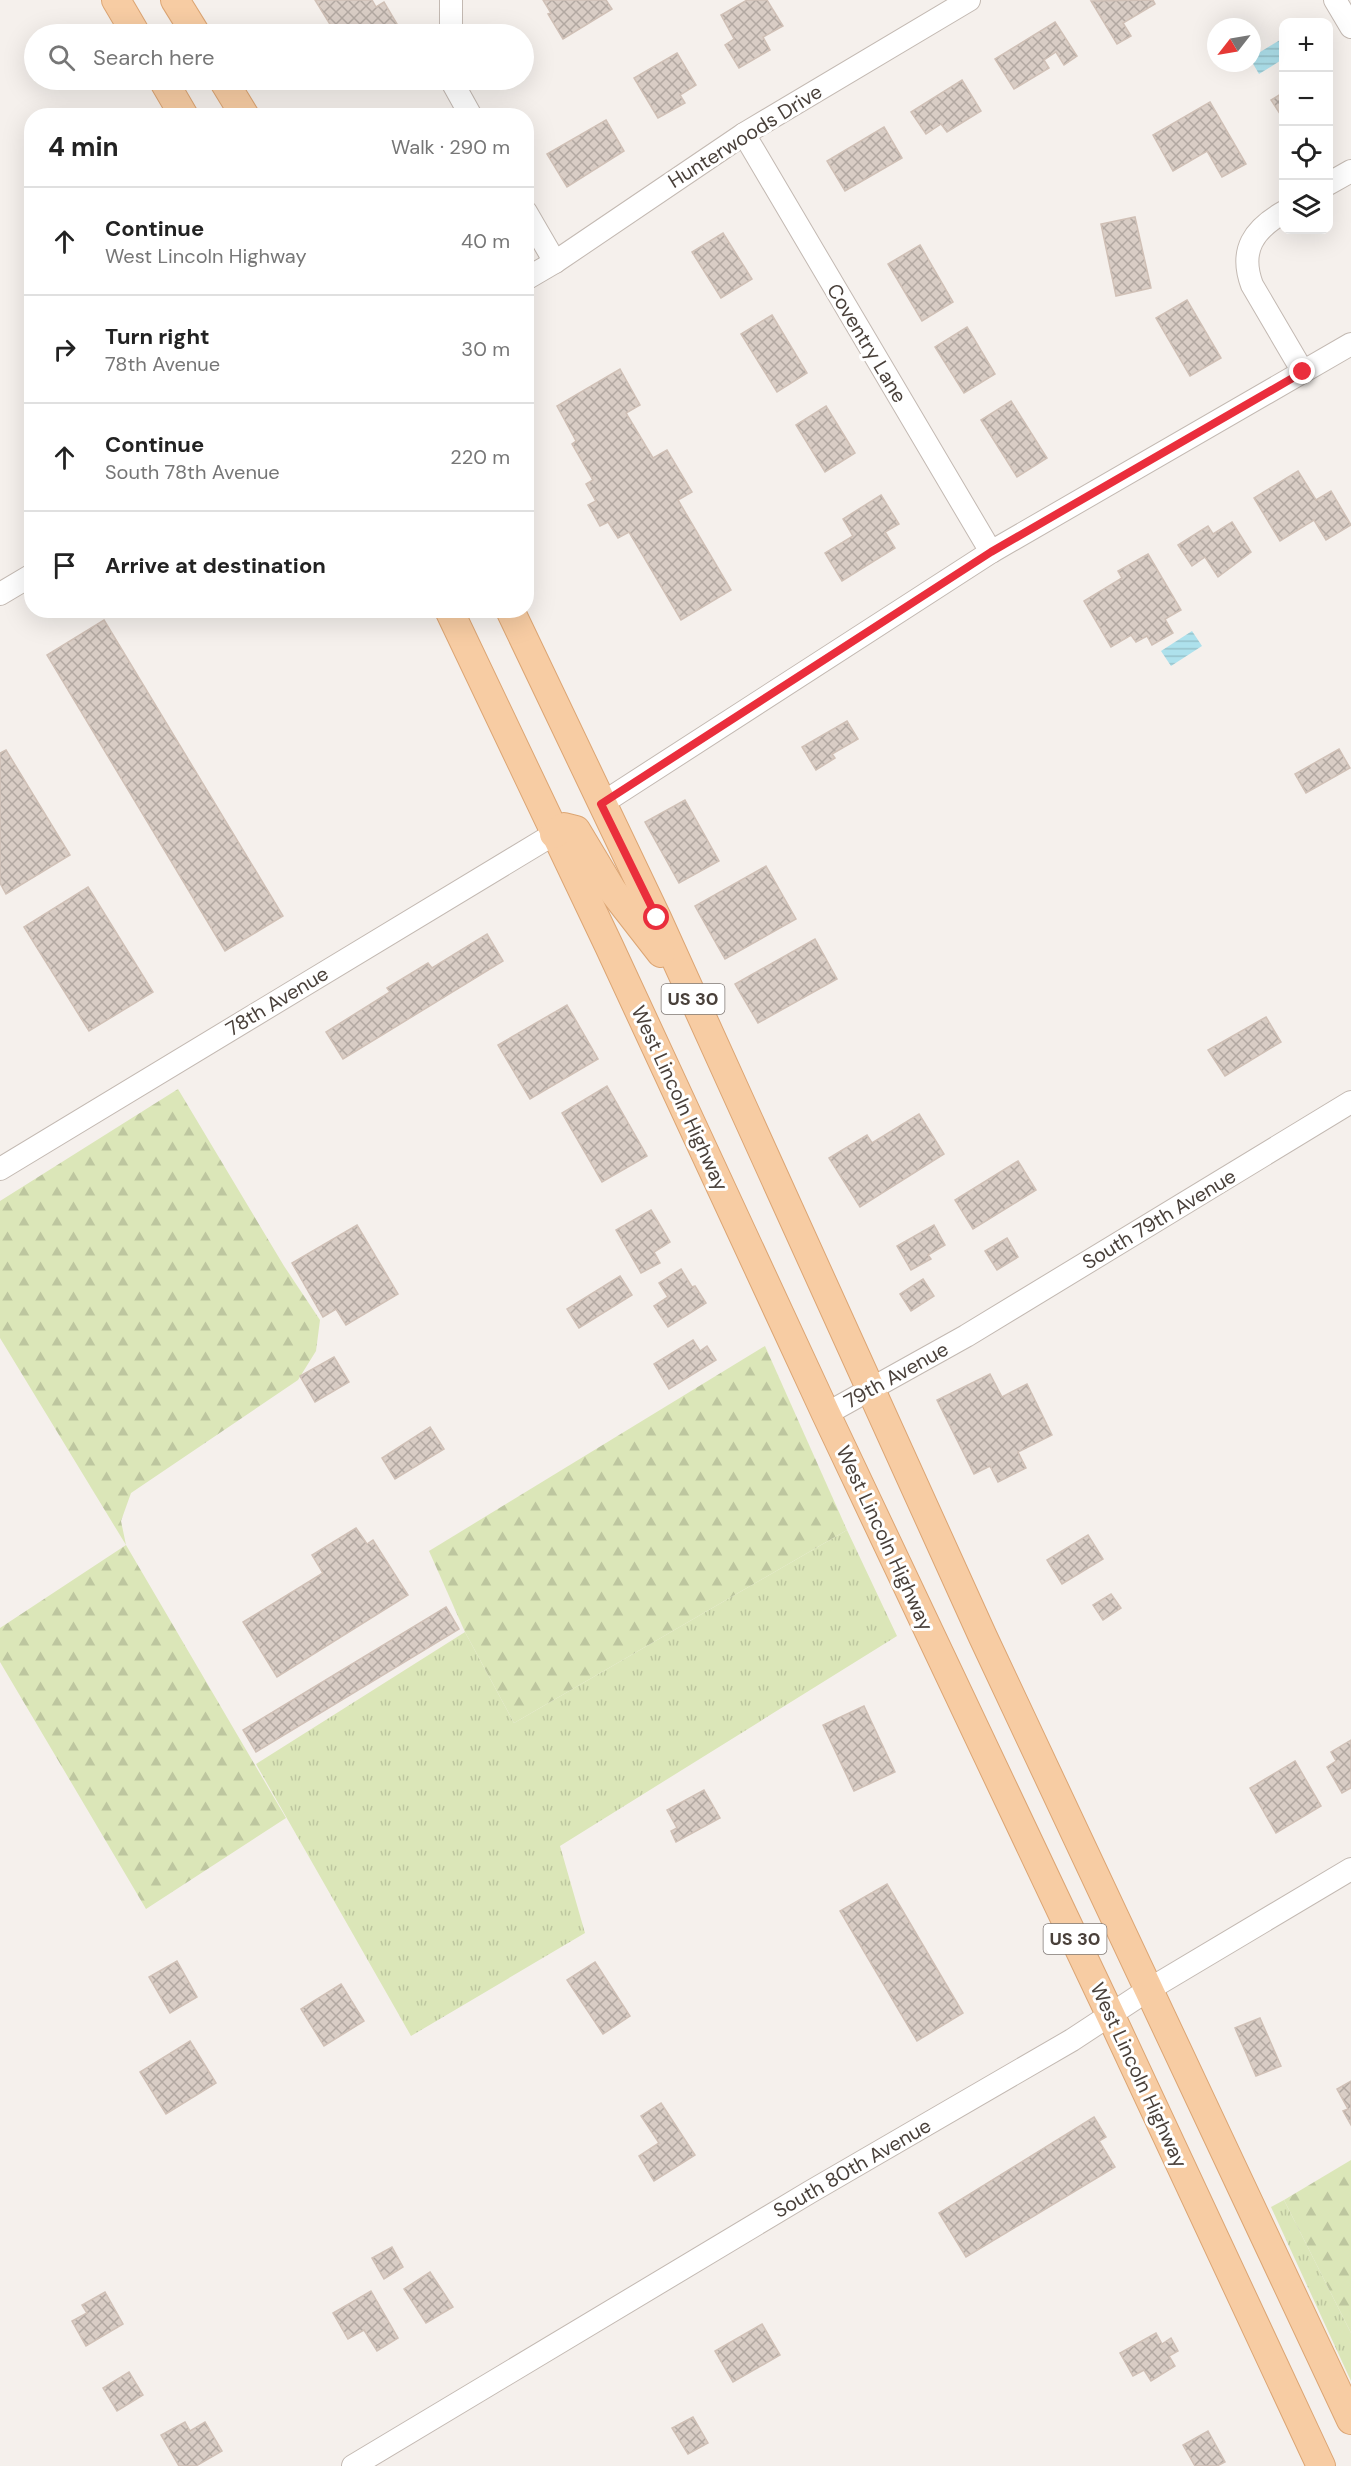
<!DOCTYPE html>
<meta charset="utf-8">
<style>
body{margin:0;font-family:"DM Sans",sans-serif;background:#f6f6f6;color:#222}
.controls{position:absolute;right:18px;top:18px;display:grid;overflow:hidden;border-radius:12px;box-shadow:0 6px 24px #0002}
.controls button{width:54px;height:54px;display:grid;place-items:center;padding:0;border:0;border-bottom:2px solid #e0e0e0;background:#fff;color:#222;font:30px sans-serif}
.compass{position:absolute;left:1207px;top:18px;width:54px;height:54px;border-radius:50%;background:#fff;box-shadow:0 6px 24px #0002;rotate:239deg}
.stop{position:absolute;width:18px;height:18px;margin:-14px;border:4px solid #ea2e3c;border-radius:50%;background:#fff}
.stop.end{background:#ea2e3c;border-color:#fff;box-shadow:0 2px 6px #0008}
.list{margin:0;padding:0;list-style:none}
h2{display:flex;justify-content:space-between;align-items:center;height:78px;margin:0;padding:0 24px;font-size:26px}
h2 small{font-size:20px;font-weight:400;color:#767676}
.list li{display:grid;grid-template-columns:39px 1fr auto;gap:18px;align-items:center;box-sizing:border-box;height:108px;padding:0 24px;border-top:2px solid #e0e0e0}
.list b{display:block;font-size:22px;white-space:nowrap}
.list p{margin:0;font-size:20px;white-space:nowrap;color:#767676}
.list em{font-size:20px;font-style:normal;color:#767676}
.icon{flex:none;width:33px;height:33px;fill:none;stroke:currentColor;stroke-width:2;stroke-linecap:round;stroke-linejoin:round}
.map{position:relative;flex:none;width:1351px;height:2466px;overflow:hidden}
.search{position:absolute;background:#fff;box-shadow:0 6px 24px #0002;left:24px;top:24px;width:510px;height:66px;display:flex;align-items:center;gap:15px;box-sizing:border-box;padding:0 21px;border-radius:33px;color:#767676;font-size:22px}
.panel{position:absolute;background:#fff;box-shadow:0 6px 24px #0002;left:24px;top:108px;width:510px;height:510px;border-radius:24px}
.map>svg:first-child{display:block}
.grass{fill:url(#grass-tufts)}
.forest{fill:url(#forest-firs)}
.water{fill:url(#water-rules)}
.building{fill:url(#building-cross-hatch);stroke:#d0c0b6;stroke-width:1.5}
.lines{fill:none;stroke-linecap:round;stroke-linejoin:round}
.minor-casing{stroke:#c3b9b2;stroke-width:24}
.major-casing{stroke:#dca573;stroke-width:30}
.minor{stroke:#fff;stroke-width:22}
.major{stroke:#f7cca3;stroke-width:28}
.route{stroke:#ea2e3c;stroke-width:8}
.labels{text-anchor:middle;stroke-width:6;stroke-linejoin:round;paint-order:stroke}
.shield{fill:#fff;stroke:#807975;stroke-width:1.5}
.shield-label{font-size:18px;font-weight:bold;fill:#49403a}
.street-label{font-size:20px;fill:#49403a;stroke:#fff}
</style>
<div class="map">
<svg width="1351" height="2466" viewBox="0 0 1351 2466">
<defs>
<pattern id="grass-tufts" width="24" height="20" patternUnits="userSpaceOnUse" patternTransform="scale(1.5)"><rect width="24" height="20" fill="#dbe6b8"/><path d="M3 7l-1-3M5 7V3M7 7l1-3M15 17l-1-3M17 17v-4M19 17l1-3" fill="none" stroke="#bdc69f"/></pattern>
<pattern id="forest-firs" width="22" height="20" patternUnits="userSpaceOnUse" patternTransform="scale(1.5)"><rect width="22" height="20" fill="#dbe6b8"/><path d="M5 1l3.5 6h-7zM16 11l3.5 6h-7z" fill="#bdc69f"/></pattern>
<pattern id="water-rules" width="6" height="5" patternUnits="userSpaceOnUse" patternTransform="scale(1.5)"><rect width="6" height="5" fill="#aee1ec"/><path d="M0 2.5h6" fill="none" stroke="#97c2cb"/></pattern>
<pattern id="building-cross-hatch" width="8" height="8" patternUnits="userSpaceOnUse" patternTransform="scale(1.5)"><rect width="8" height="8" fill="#d9cdc5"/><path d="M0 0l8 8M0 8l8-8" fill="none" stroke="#b2a8a1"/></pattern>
</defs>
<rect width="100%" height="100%" fill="#f5f0ec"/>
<!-- grass -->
<g class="grass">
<polygon points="847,1530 897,1636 560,1846 585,1933 411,2036 256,1764 465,1632 514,1723"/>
<polygon points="1284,2200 1351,2333 1351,2381 1271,2207"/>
</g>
<!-- forest -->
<g class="forest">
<polygon points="178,1089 284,1266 320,1320 316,1351 298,1380 131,1493 121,1521 126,1545 286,1818 146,1909 0,1662 0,1628 126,1545 0,1338 0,1201"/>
<polygon points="765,1346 847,1530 514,1723 465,1632 429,1551"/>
<polygon points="1351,2160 1351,2333 1284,2200"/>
</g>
<!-- water -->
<g class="water">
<polygon points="1280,40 1283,45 1283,59 1259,74 1252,62 1252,57"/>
<polygon points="1192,631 1202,646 1171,666 1161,651"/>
</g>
<!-- building -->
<g class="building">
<polygon points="315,0 372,0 376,7 384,2 397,24 380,34 336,34"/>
<polygon points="543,0 606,0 612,9 563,39 548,14 551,13"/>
<polygon points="747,0 767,0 783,26 763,37 770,50 739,68 725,45 734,39 721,15"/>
<polygon points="1153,0 1155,4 1123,23 1131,36 1117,44 1091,1"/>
<polygon points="1055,22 1077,56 1064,65 1056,52 1044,60 1049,68 1014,89 995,59"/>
<polygon points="677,53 696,85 680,95 685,103 658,118 634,78"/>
<polygon points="962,80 981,111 947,132 941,124 926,134 911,112"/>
<polygon points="1284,92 1284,120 1271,100"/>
<polygon points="1210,102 1246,164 1222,177 1207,151 1173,171 1153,135"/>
<polygon points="606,120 624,151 567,187 547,154"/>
<polygon points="884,127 902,158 845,191 827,161"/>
<polygon points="1135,217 1151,288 1116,296 1101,224"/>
<polygon points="723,233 752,279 721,298 692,252"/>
<polygon points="920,245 953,302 922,321 888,264"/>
<polygon points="1187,300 1221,358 1190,376 1156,318"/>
<polygon points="772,315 807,373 777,392 741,334"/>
<polygon points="967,327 995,374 964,393 935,347"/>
<polygon points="620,369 640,405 626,413 653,458 667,450 692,492 678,500 731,590 681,620 629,532 618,538 608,522 600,526 588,505 596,501 586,484 593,480 572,444 576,441 557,406"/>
<polygon points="1011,401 1047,458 1017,477 981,420"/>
<polygon points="826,406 855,453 825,472 796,425"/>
<polygon points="1298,471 1316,500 1331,491 1351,525 1326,540 1314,520 1280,541 1254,498"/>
<polygon points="881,495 899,524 885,532 895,548 842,581 825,553 853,536 843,519"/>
<polygon points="1232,522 1251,552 1218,577 1205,557 1192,566 1178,545 1208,526 1213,534"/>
<polygon points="1148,554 1181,610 1165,619 1173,633 1152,645 1147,636 1136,642 1131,635 1111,647 1084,601 1122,578 1118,571"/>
<polygon points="104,620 283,916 225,951 47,655"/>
<polygon points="847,721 858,739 832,754 835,758 816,770 802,747"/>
<polygon points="1339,749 1350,768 1306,793 1295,774"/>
<polygon points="6,750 70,855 6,894 0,883 0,753"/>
<polygon points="685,800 719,861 679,883 645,822"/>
<polygon points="766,866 796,919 725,959 695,906"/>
<polygon points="88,887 153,992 89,1031 24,927"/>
<polygon points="487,934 503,961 343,1059 326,1032 390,992 387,988 428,963 432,968"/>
<polygon points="815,939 837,979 758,1023 735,984"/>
<polygon points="567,1005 598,1059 530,1099 498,1045"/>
<polygon points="1266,1017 1281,1042 1225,1076 1208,1050"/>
<polygon points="607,1086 647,1156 602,1182 562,1113"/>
<polygon points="919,1114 944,1154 860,1207 829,1158 867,1135 872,1143"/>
<polygon points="1018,1161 1036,1190 973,1229 955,1200"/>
<polygon points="651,1210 670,1242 654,1252 660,1263 641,1273 616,1230"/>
<polygon points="357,1225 398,1294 346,1325 336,1309 323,1317 292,1263"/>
<polygon points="934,1225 945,1245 928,1255 931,1259 911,1270 897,1246"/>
<polygon points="1007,1238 1018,1257 997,1270 985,1251"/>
<polygon points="681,1269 692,1287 695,1286 706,1303 668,1327 654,1306 668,1297 659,1283"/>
<polygon points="620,1276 632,1295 579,1328 567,1309"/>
<polygon points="923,1279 934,1296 911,1311 900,1294"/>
<polygon points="693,1340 700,1351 707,1346 716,1360 669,1389 654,1364"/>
<polygon points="334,1357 349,1382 315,1402 300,1376"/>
<polygon points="990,1374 1002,1397 1027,1384 1052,1435 1018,1452 1026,1468 998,1482 990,1466 974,1474 937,1400"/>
<polygon points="430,1427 444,1449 395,1479 382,1458"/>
<polygon points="356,1528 367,1544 373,1540 408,1595 277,1677 243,1622 323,1573 312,1555"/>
<polygon points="1088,1535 1103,1559 1062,1584 1047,1560"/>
<polygon points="1111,1594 1121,1608 1103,1620 1093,1605"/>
<polygon points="446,1607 459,1629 256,1752 243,1730"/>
<polygon points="864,1706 895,1772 854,1791 823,1725"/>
<polygon points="1351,1740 1351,1788 1342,1793 1327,1767 1336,1761 1331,1752"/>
<polygon points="1295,1761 1321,1806 1276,1833 1250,1788"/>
<polygon points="704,1790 720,1818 676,1842 671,1831 677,1828 667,1810"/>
<polygon points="887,1884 963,2013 917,2041 840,1911"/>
<polygon points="177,1961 197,1997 170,2013 149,1977"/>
<polygon points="595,1962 630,2016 603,2034 567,1980"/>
<polygon points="341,1984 364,2021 324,2046 301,2009"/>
<polygon points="1260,2018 1281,2066 1256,2076 1235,2028"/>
<polygon points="190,2041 216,2083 166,2114 140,2072"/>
<polygon points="1351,2081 1351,2125 1343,2111 1348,2109 1337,2089"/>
<polygon points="661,2103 695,2155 654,2181 639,2156 659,2143 641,2116"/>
<polygon points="1094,2117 1106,2137 1099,2141 1115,2167 966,2257 939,2213"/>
<polygon points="392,2247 403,2267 384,2279 372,2258"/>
<polygon points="430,2272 453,2307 426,2323 404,2289"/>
<polygon points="371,2291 398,2338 377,2351 364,2330 348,2339 333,2313"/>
<polygon points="105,2292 123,2324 86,2346 72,2321 87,2313 82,2305"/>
<polygon points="762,2324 780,2355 733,2382 715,2351"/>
<polygon points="1156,2333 1162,2344 1171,2338 1178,2351 1169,2356 1175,2366 1151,2381 1144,2370 1133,2376 1120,2353"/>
<polygon points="129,2372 143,2395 117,2411 103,2388"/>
<polygon points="693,2417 708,2443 688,2454 672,2428"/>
<polygon points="185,2422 190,2431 205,2422 222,2451 196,2466 179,2466 161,2435"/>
<polygon points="1208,2431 1225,2462 1217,2466 1195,2466 1183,2445"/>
</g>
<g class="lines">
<defs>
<g id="minor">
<polyline points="451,0 451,34"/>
<polyline points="1335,0 1351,27"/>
<polyline points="451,80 471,116"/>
<polyline points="744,134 991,552"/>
<polyline points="1328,184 1351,171"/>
<polyline points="526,212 555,262"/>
<path d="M 1284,212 C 1254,229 1239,250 1252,285 L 1303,372"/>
<polyline points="526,279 555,262 744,134 969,0"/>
<polyline points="0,594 32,575"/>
<polyline points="601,804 991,552 1351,344"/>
<polyline points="0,1169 554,834"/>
<polyline points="826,1414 966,1336 1351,1102"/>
<polyline points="353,2466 810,2192 1072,2040 1148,1990 1351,1869"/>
</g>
<g id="major">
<polyline points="116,0 136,34"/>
<polyline points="175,0 196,34"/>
<polyline points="163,80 184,116"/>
<polyline points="223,80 245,116"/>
<polyline points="449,610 609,946 826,1414 1110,2014 1321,2466"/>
<polyline points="510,610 657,918 983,1637 1351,2420"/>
<polyline points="554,834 564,827 576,830 612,890 661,953"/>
</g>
</defs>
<!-- minor casing -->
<use href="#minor" class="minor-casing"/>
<!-- major casing -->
<use href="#major" class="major-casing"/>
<!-- minor -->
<use href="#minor" class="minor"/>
<!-- major -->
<use href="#major" class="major"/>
</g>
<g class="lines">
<!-- route -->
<polyline class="route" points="657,918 601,804 991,552 1303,372"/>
</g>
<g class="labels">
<!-- shield labels -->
<g class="shield">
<rect x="661.5" y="984" width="63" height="30" rx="4.5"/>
<rect x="1043.5" y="1924" width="63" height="30" rx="4.5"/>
</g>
<g class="shield-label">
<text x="693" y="1005">US 30</text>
<text x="1075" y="1945">US 30</text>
</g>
<!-- street labels -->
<g class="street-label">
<text transform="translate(745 136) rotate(-32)" y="7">Hunterwoods Drive</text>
<text transform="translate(867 343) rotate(59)" y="7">Coventry Lane</text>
<text transform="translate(277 1001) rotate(-31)" y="7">78th Avenue</text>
<text transform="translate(680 1098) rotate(65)" y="7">West Lincoln Highway</text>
<text transform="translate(1159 1219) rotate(-31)" y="7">South 79th Avenue</text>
<text transform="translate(896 1375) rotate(-29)" y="7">79th Avenue</text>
<text transform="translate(885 1538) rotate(65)" y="7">West Lincoln Highway</text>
<text transform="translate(1139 2075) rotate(65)" y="7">West Lincoln Highway</text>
<text transform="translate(852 2168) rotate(-30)" y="7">South 80th Avenue</text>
</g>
</g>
</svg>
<div class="controls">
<button>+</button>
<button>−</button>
<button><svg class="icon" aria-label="locate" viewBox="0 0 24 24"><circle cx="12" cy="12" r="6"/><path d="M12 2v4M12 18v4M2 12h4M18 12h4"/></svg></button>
<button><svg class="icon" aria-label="layers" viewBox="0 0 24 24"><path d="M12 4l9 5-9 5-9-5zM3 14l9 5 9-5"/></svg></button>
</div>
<svg class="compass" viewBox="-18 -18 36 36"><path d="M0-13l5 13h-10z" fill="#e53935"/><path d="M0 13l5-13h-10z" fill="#767676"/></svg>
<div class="stop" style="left:657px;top:918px"></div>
<div class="stop end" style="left:1303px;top:372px"></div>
<div class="search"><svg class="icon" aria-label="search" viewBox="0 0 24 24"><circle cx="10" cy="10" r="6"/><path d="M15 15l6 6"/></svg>Search here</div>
<section class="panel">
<h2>4 min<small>Walk · 290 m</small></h2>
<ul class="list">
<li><svg class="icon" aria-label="ahead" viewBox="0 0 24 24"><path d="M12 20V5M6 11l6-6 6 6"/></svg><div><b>Continue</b><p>West Lincoln Highway</p></div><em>40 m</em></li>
<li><svg class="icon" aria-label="right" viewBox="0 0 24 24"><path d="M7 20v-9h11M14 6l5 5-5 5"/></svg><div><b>Turn right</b><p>78th Avenue</p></div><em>30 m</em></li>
<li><svg class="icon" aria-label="ahead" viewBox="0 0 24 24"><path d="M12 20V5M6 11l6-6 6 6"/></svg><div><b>Continue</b><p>South 78th Avenue</p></div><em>220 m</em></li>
<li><svg class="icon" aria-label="arrive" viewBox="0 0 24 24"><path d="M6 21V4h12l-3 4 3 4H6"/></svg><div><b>Arrive at destination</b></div></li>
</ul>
</section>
</div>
